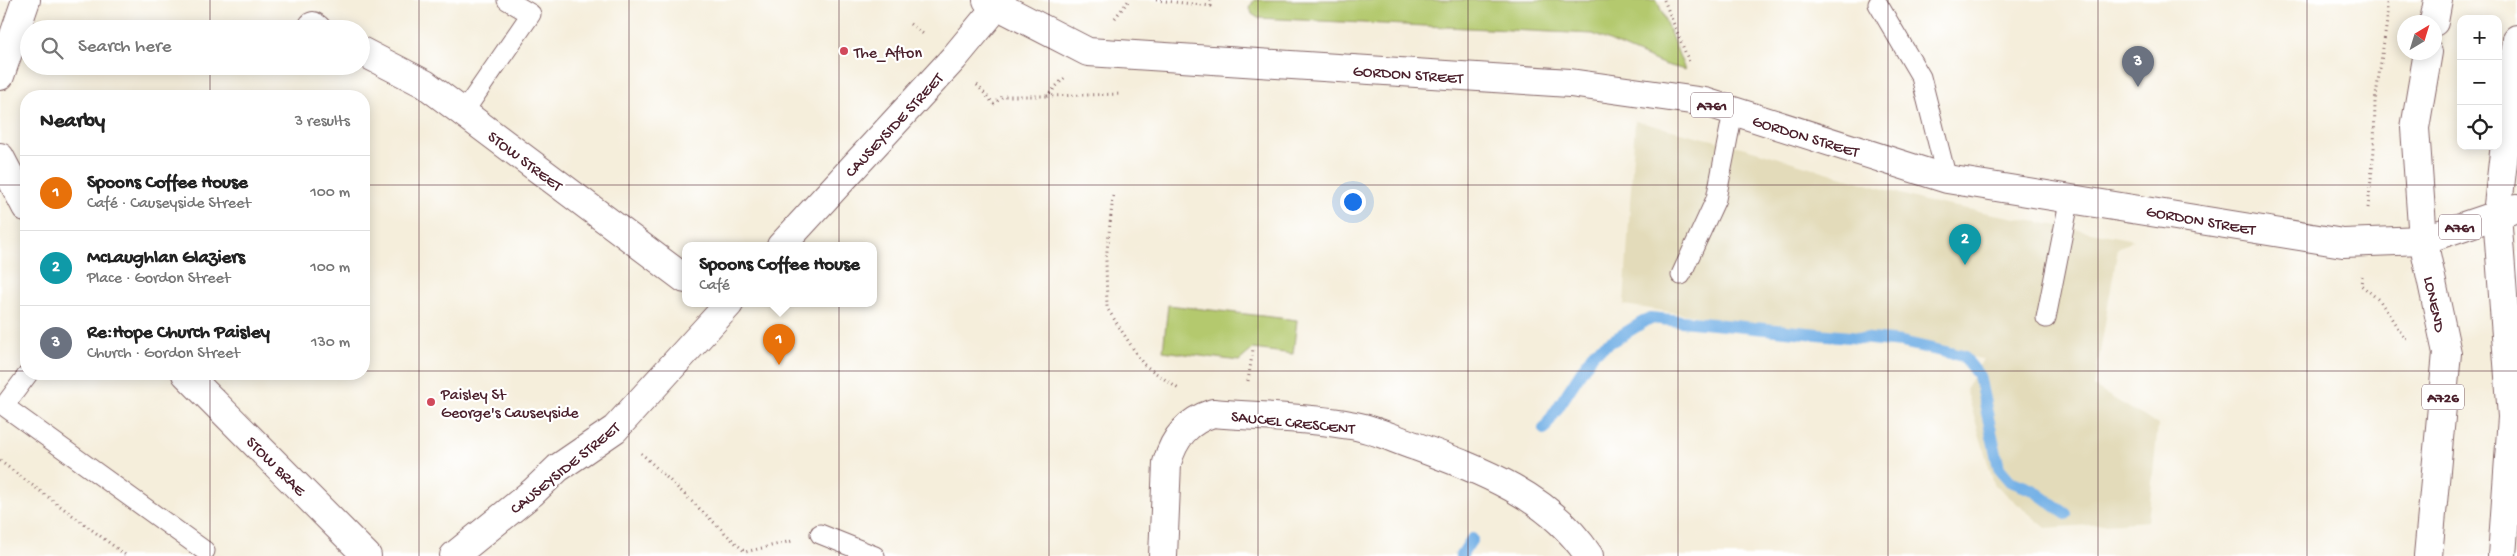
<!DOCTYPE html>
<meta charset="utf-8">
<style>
body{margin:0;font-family:"Gochi Hand",sans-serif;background:#f2f2f2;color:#222}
.controls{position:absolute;right:15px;top:15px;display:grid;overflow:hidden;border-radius:10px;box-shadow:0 2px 12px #0003}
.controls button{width:45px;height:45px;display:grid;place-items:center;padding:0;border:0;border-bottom:1px solid #e0e0e0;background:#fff;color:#222;font:25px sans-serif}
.compass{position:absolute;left:2397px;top:15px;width:45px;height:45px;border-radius:50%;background:#fff;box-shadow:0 2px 12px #0003;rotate:38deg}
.you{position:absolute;left:1352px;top:201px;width:18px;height:18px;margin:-12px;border:4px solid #fff;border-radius:50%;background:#1a73e8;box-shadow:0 0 0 8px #1a73e833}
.badge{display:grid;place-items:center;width:32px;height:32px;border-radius:50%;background:#d1495b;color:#fff;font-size:16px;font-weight:700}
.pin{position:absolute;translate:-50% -41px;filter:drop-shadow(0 1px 2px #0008)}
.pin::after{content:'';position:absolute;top:26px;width:18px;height:15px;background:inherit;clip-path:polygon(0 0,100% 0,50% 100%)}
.popup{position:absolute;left:682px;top:242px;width:195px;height:65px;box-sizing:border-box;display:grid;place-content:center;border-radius:10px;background:#fff;filter:drop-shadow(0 1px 4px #0005);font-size:16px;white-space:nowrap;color:#767676}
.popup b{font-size:19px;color:#222}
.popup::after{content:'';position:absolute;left:50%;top:100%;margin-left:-10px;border:10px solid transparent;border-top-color:#fff}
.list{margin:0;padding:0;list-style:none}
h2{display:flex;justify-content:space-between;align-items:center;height:65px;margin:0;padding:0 20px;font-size:21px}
h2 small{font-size:16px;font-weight:400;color:#767676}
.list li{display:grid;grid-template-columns:32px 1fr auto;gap:15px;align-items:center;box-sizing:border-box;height:75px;padding:0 20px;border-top:1px solid #e0e0e0}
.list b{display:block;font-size:19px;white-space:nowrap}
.list p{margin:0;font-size:16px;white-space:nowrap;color:#767676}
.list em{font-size:16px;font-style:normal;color:#767676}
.icon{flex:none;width:28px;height:28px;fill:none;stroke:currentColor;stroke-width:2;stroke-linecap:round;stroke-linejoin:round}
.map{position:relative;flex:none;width:2517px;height:556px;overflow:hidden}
.search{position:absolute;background:#fff;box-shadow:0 2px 12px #0003;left:20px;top:20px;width:350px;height:55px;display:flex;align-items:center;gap:12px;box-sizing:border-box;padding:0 18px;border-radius:28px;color:#767676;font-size:19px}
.panel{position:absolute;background:#fff;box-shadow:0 2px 12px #0003;left:20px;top:90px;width:350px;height:290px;border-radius:20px}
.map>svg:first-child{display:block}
.built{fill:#e3dbba}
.green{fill:#b4c96e;stroke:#7f744c}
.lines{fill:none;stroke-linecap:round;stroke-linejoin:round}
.stream{stroke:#74b1e6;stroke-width:12}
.service-casing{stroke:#866769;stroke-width:21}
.minor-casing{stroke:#866769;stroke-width:30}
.secondary-casing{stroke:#866769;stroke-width:30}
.primary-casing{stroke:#866769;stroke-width:30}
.path{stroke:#866769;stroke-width:3;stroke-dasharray:1 4;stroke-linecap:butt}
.service{stroke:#fff;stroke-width:19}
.minor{stroke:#fff;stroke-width:28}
.secondary{stroke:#fff;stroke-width:28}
.primary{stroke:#fff;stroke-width:28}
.grid{fill:none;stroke:#4a1f2b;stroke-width:1;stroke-opacity:0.55}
.poi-dot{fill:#d1495b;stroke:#fff;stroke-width:2}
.labels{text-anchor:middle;stroke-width:4.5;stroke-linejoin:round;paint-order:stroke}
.shield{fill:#fff;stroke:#80626b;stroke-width:1}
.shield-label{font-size:15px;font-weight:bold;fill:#4a1f2b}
.poi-label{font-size:16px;fill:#4a1f2b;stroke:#fff;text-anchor:start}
.street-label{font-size:16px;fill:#4a1f2b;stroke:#fff}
</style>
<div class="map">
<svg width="2517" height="556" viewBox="0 0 2517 556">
<rect width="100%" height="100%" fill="#fff"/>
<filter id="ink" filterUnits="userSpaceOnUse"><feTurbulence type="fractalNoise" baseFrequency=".02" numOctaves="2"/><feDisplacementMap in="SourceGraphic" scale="10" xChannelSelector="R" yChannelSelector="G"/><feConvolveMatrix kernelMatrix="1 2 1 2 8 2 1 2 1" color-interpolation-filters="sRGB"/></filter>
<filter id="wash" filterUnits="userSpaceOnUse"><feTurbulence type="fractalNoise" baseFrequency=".0096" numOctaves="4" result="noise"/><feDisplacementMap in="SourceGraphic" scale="20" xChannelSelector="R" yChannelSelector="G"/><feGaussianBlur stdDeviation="1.12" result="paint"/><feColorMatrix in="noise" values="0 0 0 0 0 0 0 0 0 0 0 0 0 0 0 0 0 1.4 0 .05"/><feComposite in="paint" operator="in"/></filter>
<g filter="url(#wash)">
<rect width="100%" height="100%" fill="#f5eedb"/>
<!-- built -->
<polygon class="built" points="1635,121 1749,149 1924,201 2134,240 2118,248 2094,387 2158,425 2148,521 2046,528 1994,484 1966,389 1983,359 1624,305"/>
<!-- green -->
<g class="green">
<polygon points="1254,0 1657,0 1685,70 1663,64 1593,34 1258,18 1252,14 1250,7"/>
<polygon points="1168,305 1297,320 1293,354 1253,349 1239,361 1163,351"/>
</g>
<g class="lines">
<!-- stream -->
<g class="stream">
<polyline points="1544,429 1594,352 1650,318 1902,342 1963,356 1979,376 1999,468 2010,481 2033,490 2066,514"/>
<polyline points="1461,556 1472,539"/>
</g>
</g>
</g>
<g filter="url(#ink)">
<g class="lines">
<defs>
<g id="service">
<polyline points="1878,4 1921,77 1947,179"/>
<polyline points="463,113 531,14 507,0"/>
<polyline points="1681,275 1716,199 1733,112"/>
<polyline points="2046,318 2070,197"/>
<polyline points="28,374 4,406 205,551"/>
<polyline points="820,534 875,556"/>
</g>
<g id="minor">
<polyline points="313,26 317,29"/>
<polyline points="361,51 425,84 685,279"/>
<polyline points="0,76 26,0"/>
<polyline points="0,157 26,207"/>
<polyline points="186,374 367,556"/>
<path d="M 1163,556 L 1167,463 C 1174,437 1188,421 1213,413 C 1259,417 1306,417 1350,425 C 1372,428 1394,439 1415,446 C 1480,470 1549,495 1589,556"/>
</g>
<g id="secondary">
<polyline points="781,246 954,58 1002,0"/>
<polyline points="454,556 533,492 558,468 615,429 729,304"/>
</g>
<g id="primary">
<polyline points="987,0 1088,52 1570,83 1705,102 1947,179 2343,243 2423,240 2517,208"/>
<polyline points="2434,22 2438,0"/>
<polyline points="2428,556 2447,353 2423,240 2415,128 2428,52"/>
<polyline points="2502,556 2512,417 2497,214 2517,39"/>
</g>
</defs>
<!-- service casing -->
<use href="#service" class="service-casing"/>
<!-- minor casing -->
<use href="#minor" class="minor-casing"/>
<!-- secondary casing -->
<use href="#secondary" class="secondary-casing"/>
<!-- primary casing -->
<use href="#primary" class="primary-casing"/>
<!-- path -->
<g class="path">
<polyline points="1156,0 1211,6 1211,0"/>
<polyline points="1664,0 1690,64"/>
<polyline points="1115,18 1129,0"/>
<polyline points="910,24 926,36"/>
<polyline points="1064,78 1047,96 1122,94"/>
<polyline points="977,85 994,104 1003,96 1047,96"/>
<polyline points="1113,196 1106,260 1107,308 1143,364 1180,390"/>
<polyline points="2368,208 2374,150 2375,102 2387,21 2387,0"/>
<polyline points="2362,276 2361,285 2380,301 2405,339 2409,337"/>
<polyline points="1248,381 1253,349"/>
<polyline points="641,453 745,552 792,541"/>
<polyline points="0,461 127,556"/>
</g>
<!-- service -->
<use href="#service" class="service"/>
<!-- minor -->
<use href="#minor" class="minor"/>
<!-- secondary -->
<use href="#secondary" class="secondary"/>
<!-- primary -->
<use href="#primary" class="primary"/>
</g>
</g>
<!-- grid -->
<path class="grid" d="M 210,0 L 210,29M 419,0 L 419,556M 629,0 L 629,556M 839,0 L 839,556M 1049,0 L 1049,556M 1258,0 L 1258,556M 1468,0 L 1468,556M 1678,0 L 1678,556M 1888,0 L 1888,556M 2098,0 L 2098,556M 2307,0 L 2307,556M 210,66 L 210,96M 0,185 L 26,185M 364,185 L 2517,185M 0,371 L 26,371M 364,371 L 2517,371M 210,374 L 210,556"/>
<!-- markers -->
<g class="poi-dot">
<circle cx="844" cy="51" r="5"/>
<circle cx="431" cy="402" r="5"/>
</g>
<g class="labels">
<!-- shield labels -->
<g class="shield">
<rect x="1691" y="92.5" width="42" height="25" rx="4"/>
<rect x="2439" y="214.5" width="42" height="25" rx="4"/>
<rect x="2422" y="384.5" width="42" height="25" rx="4"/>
</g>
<g class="shield-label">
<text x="1712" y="110">A761</text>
<text x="2460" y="232">A761</text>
<text x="2443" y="402">A726</text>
</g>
<!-- poi labels -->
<g class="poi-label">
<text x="854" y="57">The_Afton</text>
<text x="441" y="399">Paisley St<tspan x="441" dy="18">George's Causeyside</tspan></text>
</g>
<!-- street labels -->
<g class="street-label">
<text transform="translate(1408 73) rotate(4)" y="6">GORDON STREET</text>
<text transform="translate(893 124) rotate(-47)" y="6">CAUSEYSIDE STREET</text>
<text transform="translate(1806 135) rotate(17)" y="6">GORDON STREET</text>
<text transform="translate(526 160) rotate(37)" y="6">STOW STREET</text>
<text transform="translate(2201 219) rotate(10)" y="6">GORDON STREET</text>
<text transform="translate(2436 304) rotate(78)" y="6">LONEND</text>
<text transform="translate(1293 421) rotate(6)" y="6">SAUCEL CRESCENT</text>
<text transform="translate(277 465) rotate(45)" y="6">STOW BRAE</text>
<text transform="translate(564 467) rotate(-39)" y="6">CAUSEYSIDE STREET</text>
</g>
</g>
</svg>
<div class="controls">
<button>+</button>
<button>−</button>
<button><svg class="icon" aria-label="locate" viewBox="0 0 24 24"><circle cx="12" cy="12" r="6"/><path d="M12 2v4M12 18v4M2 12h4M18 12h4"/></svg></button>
</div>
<svg class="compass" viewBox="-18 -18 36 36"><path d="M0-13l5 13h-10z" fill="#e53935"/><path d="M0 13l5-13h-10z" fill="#767676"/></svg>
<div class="you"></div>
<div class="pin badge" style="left:779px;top:365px;background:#e8710a">1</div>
<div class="popup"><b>Spoons Coffee House</b>Café</div>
<div class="pin badge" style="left:1965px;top:265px;background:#0f9aa8">2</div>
<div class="pin badge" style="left:2138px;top:87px;background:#6b7280">3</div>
<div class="search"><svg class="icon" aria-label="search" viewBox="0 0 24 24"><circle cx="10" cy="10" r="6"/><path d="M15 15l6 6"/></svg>Search here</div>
<section class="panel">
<h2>Nearby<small>3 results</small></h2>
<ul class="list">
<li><span class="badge" style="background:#e8710a">1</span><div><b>Spoons Coffee House</b><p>Café · Causeyside Street</p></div><em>100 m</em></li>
<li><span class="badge" style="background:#0f9aa8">2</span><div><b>McLaughlan Glaziers</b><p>Place · Gordon Street</p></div><em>100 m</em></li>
<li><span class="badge" style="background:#6b7280">3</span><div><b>Re:Hope Church Paisley</b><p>Church · Gordon Street</p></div><em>130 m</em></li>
</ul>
</section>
</div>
